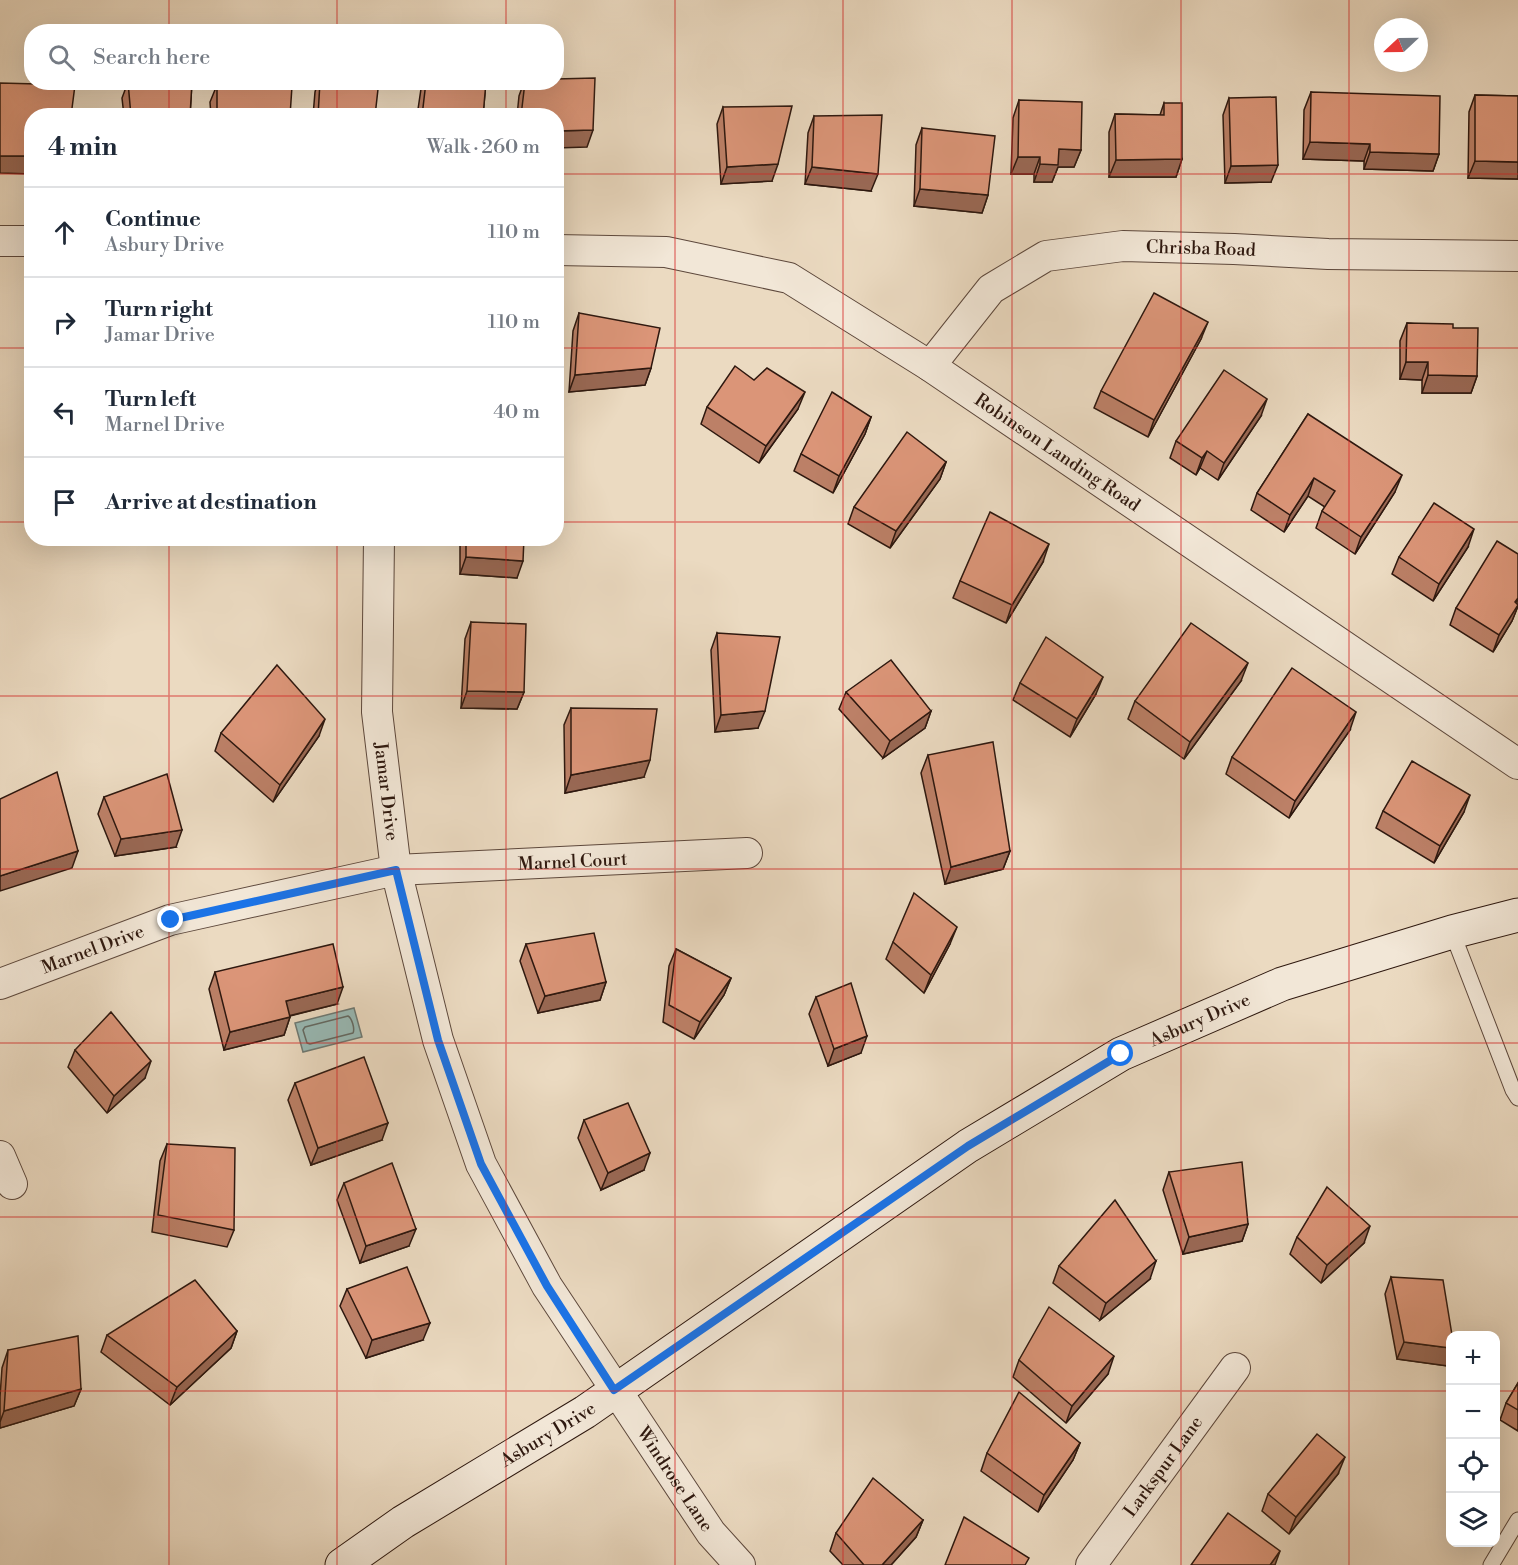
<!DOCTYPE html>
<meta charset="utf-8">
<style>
body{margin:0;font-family:"Libre Bodoni",serif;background:#f6f6f7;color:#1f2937}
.controls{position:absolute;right:18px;bottom:18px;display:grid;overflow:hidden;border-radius:12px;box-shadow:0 6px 24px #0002}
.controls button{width:54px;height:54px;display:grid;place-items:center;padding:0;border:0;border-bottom:2px solid #e0e1e3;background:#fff;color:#1f2937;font:30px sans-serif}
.compass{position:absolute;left:1374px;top:18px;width:54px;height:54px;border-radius:50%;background:#fff;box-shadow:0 6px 24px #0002;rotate:248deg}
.stop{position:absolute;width:18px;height:18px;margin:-14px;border:4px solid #1a73e8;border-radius:50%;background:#fff}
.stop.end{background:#1a73e8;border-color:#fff;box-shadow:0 2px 6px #0008}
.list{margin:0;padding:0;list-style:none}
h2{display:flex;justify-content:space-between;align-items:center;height:78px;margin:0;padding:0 24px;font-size:26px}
h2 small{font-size:20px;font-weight:400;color:#747a83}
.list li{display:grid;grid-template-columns:39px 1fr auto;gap:18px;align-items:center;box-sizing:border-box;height:90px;padding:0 24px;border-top:2px solid #e0e1e3}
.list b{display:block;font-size:22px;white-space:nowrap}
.list p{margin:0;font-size:20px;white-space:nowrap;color:#747a83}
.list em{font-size:20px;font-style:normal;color:#747a83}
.icon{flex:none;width:33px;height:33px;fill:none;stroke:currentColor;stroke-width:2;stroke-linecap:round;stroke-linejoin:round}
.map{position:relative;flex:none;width:1518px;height:1565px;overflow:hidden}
.search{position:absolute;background:#fff;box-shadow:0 6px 24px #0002;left:24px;top:24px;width:540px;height:66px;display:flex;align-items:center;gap:15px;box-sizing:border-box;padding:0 21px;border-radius:24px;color:#747a83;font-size:22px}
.panel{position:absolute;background:#fff;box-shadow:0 6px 24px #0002;left:24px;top:108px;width:540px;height:438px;border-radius:24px}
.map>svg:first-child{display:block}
.water{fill:#98bab6;stroke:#6e7973;stroke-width:1.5}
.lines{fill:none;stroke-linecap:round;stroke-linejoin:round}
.shore{stroke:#636962;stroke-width:1.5}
.lane-casing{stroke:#5d483c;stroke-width:17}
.street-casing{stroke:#5d483c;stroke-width:32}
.secondary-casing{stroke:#2e180f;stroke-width:35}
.lane{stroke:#f2e7d7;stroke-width:15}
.street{stroke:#f2e7d7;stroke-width:30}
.secondary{stroke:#f2e7d7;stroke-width:33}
.wall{fill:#bc8067;stroke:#2e180f;stroke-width:1.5}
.shaded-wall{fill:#996854;stroke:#2e180f;stroke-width:1.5}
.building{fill:#db9578;stroke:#2e180f;stroke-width:1.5}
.route{stroke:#1a73e8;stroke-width:8}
.grid{fill:none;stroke:#d62828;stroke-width:1.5;stroke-opacity:0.55}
.labels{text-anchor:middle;stroke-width:4.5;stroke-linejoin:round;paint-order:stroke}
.street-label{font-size:18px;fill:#2e180f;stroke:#f2e7d7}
</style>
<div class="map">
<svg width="1518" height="1565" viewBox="0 0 1518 1565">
<rect width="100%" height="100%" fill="#ebdac1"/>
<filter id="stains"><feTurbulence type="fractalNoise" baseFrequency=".00333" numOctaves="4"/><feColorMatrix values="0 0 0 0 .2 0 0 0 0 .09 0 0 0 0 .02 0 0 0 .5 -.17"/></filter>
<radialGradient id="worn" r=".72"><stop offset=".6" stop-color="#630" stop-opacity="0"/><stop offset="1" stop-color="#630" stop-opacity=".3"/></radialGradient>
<!-- water -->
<polygon class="water" points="354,1008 362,1037 303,1052 295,1023"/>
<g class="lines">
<!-- shore -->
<path class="shore" d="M 348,1016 C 352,1018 355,1029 353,1033 L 310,1044 L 307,1043 L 303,1030 L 305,1027 Z"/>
<defs>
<g id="lane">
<polyline points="1452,932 1513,1090 1518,1098"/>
<polyline points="1491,1565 1518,1520"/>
</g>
<g id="street">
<polyline points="0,241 32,241"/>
<path id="s1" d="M 556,250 L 666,252 L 789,278 L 930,366 L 1518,764"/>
<path id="s2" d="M 930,366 L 991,289 L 1046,256 L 1123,246 L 1234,249 L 1328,254 L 1518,256"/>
<path id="s3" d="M 379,538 L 377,712 L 396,870 L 438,1040 L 481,1164 L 547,1286 L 711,1533 L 740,1565"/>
<path id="s4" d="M 0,984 L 170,920 L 396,870 L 747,853"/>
<polyline points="0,1156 12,1184"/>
<path id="s5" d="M 1091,1565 L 1235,1368"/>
</g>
<g id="secondary">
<path id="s6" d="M 342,1565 L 403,1522 L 585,1412 L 968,1146 L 1121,1054 L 1282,984 L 1452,932 L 1518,915"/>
</g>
</defs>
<!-- lane casing -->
<use href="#lane" class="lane-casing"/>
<!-- street casing -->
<use href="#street" class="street-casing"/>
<!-- secondary casing -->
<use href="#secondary" class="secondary-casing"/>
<!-- lane -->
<use href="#lane" class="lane"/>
<!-- street -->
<use href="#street" class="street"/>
<!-- secondary -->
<use href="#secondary" class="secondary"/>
</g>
<!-- wall -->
<g class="wall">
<polygon points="128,82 143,82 156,84 157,82 192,82 190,116 124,116 122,98"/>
<polygon points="223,82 274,82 290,116 211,116 210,102 217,85 224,87"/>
<polygon points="318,82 351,82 375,116 313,116 315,92"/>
<polygon points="423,82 486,82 483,116 417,116 421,89"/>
<polygon points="524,82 556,82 587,147 556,116 517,116 519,96"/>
<polygon points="1311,92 1439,154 1433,171 1364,169 1364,161 1303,159 1304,110"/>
<polygon points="1475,95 1518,96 1518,179 1468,178 1469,112"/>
<polygon points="1229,98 1271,182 1225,183 1223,115"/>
<polygon points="1019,100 1081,150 1074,167 1058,167 1052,182 1034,182 1034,174 1011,174 1013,118"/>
<polygon points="1164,103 1182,159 1176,177 1109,177 1109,132 1115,114 1160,115"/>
<polygon points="723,107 772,181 721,184 717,124"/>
<polygon points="814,116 871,191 805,184 808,133"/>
<polygon points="922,128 988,195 982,213 914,206 916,145"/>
<polygon points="579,313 651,368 645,385 569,392 573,331"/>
<polygon points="1407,323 1453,328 1477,376 1471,393 1422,393 1422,380 1400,379 1400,341"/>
<polygon points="1201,339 1148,437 1094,408 1101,391"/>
<polygon points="754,380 798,409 759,463 701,424 707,407"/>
<polygon points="1308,414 1395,492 1355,554 1316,528 1322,511 1325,507 1308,496 1284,532 1251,510 1257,493"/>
<polygon points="1261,416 1218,480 1200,468 1196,475 1170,458 1176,441"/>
<polygon points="871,417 865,434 833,493 794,471 801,454"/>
<polygon points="946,462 940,479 890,548 848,524 854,507"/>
<polygon points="460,538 524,538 517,578 460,574"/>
<polygon points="1468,547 1433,601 1392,574 1399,557"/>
<polygon points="1043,562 1006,623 953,598 960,581"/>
<polygon points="1518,606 1512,621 1493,652 1450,625 1456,608"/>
<polygon points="471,622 524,692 517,709 461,708 465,639"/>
<polygon points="717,633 758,728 715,732 711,650"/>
<polygon points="1241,681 1184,759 1128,719 1135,701"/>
<polygon points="1020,683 1096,694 1070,737 1013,700"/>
<polygon points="846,692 931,711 925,728 883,758 839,709"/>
<polygon points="571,708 644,777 565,793 564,725"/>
<polygon points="1350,730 1289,818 1226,774 1232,757"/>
<polygon points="221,733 319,736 273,802 215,751"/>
<polygon points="928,755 1010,851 1003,869 945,884 921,773"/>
<polygon points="104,797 176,847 115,856 98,814"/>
<polygon points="1383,811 1464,812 1434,863 1376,828"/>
<polygon points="893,942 950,944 924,993 886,959"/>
<polygon points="526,944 606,982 600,1000 538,1013 520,961"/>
<polygon points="676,949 731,978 724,995 694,1039 663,1022 669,966"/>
<polygon points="215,972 337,1004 290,1016 290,1017 284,1035 224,1050 209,989"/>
<polygon points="816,997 861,1053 828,1066 809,1014"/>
<polygon points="75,1050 145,1078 107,1113 68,1067"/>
<polygon points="295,1083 382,1140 311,1165 288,1100"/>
<polygon points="584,1120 644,1170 601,1190 578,1138"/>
<polygon points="167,1144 234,1230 227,1247 152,1232 160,1161"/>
<polygon points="1169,1172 1248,1224 1242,1241 1183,1254 1163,1190"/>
<polygon points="344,1183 409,1246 360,1263 337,1200"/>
<polygon points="1297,1237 1364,1243 1321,1283 1290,1254"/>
<polygon points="1059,1266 1150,1279 1100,1320 1053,1283"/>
<polygon points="1391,1277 1448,1366 1397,1359 1385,1294"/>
<polygon points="347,1289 423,1340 366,1358 340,1306"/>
<polygon points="237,1331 231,1348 170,1405 101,1352 107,1335"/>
<polygon points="8,1350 81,1389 74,1406 0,1428 0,1397 2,1368"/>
<polygon points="1019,1360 1108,1374 1066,1423 1013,1377"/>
<polygon points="1518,1383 1518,1431 1500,1420 1506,1403"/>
<polygon points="1080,1443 1073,1460 1038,1512 981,1471 987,1453"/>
<polygon points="1338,1474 1289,1534 1262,1511 1268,1494"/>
<polygon points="923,1520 916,1537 891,1565 843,1565 830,1551 836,1533"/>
</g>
<!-- shaded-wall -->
<g class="shaded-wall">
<polygon points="593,130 587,147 556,148 556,131"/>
<polygon points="1310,142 1370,144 1364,161 1303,159"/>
<polygon points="1059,149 1081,150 1074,167 1058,167 1052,182 1034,182 1040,164"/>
<polygon points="1370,152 1439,154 1433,171 1364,169"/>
<polygon points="0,156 32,156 32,174 0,173"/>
<polygon points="1018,157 1040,157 1034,174 1011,174"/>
<polygon points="1182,159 1176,177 1109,177 1116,160"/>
<polygon points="1475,161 1518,162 1518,179 1468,178"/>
<polygon points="778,164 772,181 721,184 727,167"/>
<polygon points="1278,165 1271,182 1225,183 1231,166"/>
<polygon points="812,167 878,174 871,191 805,184"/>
<polygon points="920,189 988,195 982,213 914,206"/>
<polygon points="1208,322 1201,339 1148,437 1154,420"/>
<polygon points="1406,362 1428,362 1422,380 1400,379"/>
<polygon points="651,368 645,385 569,392 575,375"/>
<polygon points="1428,375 1477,376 1471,393 1422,393"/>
<polygon points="805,392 798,409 759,463 766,446"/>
<polygon points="1267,399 1261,416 1218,480 1224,463"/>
<polygon points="871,417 865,434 833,493 839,476"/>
<polygon points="1207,451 1200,468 1196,475 1202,458"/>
<polygon points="946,462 940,479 890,548 896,531"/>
<polygon points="1402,475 1395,492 1355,554 1361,537"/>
<polygon points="1314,478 1308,496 1284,532 1290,515"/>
<polygon points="1474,529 1468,547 1433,601 1439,584"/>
<polygon points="1049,544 1043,562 1006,623 1012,605"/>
<polygon points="466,557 523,561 517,578 460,574"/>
<polygon points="1518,598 1518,606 1512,621 1493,652 1499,635"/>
<polygon points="1248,663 1241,681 1184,759 1190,742"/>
<polygon points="1103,677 1096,694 1070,737 1077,719"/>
<polygon points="467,691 524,692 517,709 461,708"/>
<polygon points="765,711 758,728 715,732 721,715"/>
<polygon points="931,711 925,728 883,758 890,741"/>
<polygon points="1356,712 1350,730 1289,818 1295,801"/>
<polygon points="325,719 319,736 273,802 280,785"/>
<polygon points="650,760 644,777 565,793 571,775"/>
<polygon points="1470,795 1464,812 1434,863 1440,846"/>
<polygon points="182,830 176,847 115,856 121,839"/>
<polygon points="78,851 72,868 0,891 0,876"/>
<polygon points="1010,851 1003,869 945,884 951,867"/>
<polygon points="957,927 950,944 924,993 931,975"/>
<polygon points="731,978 724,995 694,1039 700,1022"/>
<polygon points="606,982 600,1000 538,1013 545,996"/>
<polygon points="343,987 337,1004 280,1018 286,1001"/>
<polygon points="290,1017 284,1035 224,1050 230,1032"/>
<polygon points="867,1036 861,1053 828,1066 834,1049"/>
<polygon points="151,1061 145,1078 107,1113 114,1096"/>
<polygon points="388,1123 382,1140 311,1165 318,1148"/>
<polygon points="650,1153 644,1170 601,1190 608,1173"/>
<polygon points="1248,1224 1242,1241 1183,1254 1189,1237"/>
<polygon points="1370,1226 1364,1243 1321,1283 1327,1265"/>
<polygon points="416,1229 409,1246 360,1263 366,1246"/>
<polygon points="1156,1261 1150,1279 1100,1320 1106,1303"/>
<polygon points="430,1323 423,1340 366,1358 372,1340"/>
<polygon points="237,1331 231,1348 170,1405 177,1387"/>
<polygon points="1404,1342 1450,1348 1450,1360 1448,1366 1397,1359"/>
<polygon points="1114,1356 1108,1374 1066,1423 1072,1406"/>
<polygon points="81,1389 74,1406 0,1428 0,1422 4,1411"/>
<polygon points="1080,1443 1073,1460 1038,1512 1044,1495"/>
<polygon points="1345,1457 1338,1474 1289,1534 1296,1517"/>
<polygon points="923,1520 916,1537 891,1565 882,1565"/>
<polygon points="1280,1551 1275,1565 1270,1565"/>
</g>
<!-- building -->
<g class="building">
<polygon points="595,78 593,130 556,131 556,116 521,116 525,82 556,82 556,79"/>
<polygon points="128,82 143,82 158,85 159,82 192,82 190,116 131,116"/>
<polygon points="231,82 274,82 292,86 290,116 217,116 217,85 231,89"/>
<polygon points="320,82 351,82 378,89 375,116 318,116"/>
<polygon points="426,82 486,82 483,116 422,116"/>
<polygon points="0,83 75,85 71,116 32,116 32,156 0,156"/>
<polygon points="1311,92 1440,96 1439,154 1370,152 1370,144 1310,142"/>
<polygon points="1475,95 1518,96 1518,162 1475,161"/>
<polygon points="1276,97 1278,165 1231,166 1229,98"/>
<polygon points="1019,100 1082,102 1081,150 1059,149 1058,165 1040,164 1040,157 1018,157"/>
<polygon points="1164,103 1182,103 1182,159 1116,160 1115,114 1164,115"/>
<polygon points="792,106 778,164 727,167 723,107"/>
<polygon points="882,115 878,174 812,167 814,116"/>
<polygon points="922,128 995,136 988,195 920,189"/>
<polygon points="1154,293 1208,322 1154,420 1101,391"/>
<polygon points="579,313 660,328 651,368 575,375"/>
<polygon points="1407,323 1453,324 1453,328 1478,328 1477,376 1428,375 1428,362 1406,362"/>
<polygon points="735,366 754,380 767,368 805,392 766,446 707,407"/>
<polygon points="1224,370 1267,399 1224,463 1207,451 1202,458 1176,441"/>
<polygon points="832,392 871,417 839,476 801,454"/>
<polygon points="1308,414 1402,475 1361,537 1322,511 1335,491 1314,478 1290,515 1257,493"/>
<polygon points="907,432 946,462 896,531 854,507"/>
<polygon points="1434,503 1474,529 1439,584 1399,557"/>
<polygon points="990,512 1049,544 1012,605 960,581"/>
<polygon points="466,538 524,538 523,561 466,557"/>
<polygon points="1497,541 1518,554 1518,598 1515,602 1518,605 1499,635 1456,608"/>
<polygon points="471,622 526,624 524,692 467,691"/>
<polygon points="1191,623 1248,663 1190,742 1135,701"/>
<polygon points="717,633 780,637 765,711 721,715"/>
<polygon points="1046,637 1103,677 1077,719 1020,683"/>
<polygon points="891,660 931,711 890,741 846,692"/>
<polygon points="277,665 325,719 280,785 221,733"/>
<polygon points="1292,668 1356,712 1295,801 1232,757"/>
<polygon points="571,708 657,709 650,760 571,775"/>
<polygon points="993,742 1010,851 951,867 928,755"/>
<polygon points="1412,761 1470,795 1440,846 1383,811"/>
<polygon points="57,772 78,851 0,876 0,799"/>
<polygon points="167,774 182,830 121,839 104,797"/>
<polygon points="914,893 957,927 931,975 893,942"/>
<polygon points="594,933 606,982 545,996 526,944"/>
<polygon points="333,944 343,987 286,1001 290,1017 230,1032 215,972"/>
<polygon points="676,949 731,978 700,1022 669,1005"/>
<polygon points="851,983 867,1036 834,1049 816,997"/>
<polygon points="111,1012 151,1061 114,1096 75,1050"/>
<polygon points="364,1057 388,1123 318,1148 295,1083"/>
<polygon points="628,1103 650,1153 608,1173 584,1120"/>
<polygon points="167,1144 235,1148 234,1230 158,1215"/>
<polygon points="1242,1162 1248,1224 1189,1237 1169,1172"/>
<polygon points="392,1163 416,1229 366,1246 344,1183"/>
<polygon points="1327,1187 1370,1226 1327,1265 1297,1237"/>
<polygon points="1115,1200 1156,1261 1106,1303 1059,1266"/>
<polygon points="407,1267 430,1323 372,1340 347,1289"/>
<polygon points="1391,1277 1443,1280 1452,1335 1450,1335 1450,1348 1404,1342"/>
<polygon points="195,1280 237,1331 177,1387 107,1335"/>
<polygon points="1049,1307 1114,1356 1072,1406 1019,1360"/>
<polygon points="78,1336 81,1389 4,1411 8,1350"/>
<polygon points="1518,1383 1518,1410 1506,1403"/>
<polygon points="1019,1392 1080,1443 1044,1495 987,1453"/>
<polygon points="1317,1434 1345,1457 1296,1517 1268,1494"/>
<polygon points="873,1478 923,1520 882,1565 864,1565 836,1533"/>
<polygon points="1228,1513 1280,1551 1270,1565 1191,1565"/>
<polygon points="964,1517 1029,1558 1025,1565 945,1565"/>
</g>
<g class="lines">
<!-- route -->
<polyline class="route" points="171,920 396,870 438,1040 481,1164 547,1286 614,1390 968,1146 1121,1054"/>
</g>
<!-- grid -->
<path class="grid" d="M 169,0 L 169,32M 337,0 L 337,32M 506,0 L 506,32M 675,0 L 675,1565M 843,0 L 843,1565M 1012,0 L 1012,1565M 1181,0 L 1181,1565M 1349,0 L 1349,1565M 169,82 L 169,116M 337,82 L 337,116M 506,82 L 506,116M 0,174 L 32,174M 556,174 L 1518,174M 0,348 L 32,348M 556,348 L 1518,348M 0,522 L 32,522M 556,522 L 1518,522M 169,538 L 169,1565M 337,538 L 337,1565M 506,538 L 506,1565M 0,696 L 1518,696M 0,869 L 1518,869M 0,1043 L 1518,1043M 0,1217 L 1518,1217M 0,1391 L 1450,1391M 1496,1391 L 1518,1391"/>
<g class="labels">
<!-- street labels -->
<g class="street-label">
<text dy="6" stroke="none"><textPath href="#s2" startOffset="318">Chrisba Road</textPath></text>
<text dy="6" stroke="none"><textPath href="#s1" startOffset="556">Robinson Landing Road</textPath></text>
<text dy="6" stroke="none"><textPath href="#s3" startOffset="254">Jamar Drive</textPath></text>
<text dy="6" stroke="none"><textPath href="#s4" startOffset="590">Marnel Court</textPath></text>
<text dy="6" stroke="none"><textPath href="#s4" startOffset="99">Marnel Drive</textPath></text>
<text dy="6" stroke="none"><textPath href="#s6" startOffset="1018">Asbury Drive</textPath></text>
<text dy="6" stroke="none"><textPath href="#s6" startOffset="244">Asbury Drive</textPath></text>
<text dy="6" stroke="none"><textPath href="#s5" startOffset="122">Larkspur Lane</textPath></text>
<text dy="6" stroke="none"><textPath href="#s3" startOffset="1010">Windrose Lane</textPath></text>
</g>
</g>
<rect width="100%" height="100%" filter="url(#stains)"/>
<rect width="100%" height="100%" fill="url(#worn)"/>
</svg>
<div class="controls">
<button>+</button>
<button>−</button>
<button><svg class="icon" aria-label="locate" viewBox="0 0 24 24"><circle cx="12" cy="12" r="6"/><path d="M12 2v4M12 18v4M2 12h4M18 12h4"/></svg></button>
<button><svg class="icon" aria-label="layers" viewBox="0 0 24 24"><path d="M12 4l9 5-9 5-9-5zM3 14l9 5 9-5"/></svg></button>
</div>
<svg class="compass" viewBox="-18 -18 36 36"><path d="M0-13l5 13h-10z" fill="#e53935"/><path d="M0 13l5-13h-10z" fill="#747a83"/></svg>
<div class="stop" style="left:1121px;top:1054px"></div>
<div class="stop end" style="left:171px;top:920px"></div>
<div class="search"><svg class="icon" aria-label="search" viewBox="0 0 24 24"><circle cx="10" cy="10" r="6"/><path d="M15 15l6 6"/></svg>Search here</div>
<section class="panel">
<h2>4 min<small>Walk · 260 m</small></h2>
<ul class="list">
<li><svg class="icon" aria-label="ahead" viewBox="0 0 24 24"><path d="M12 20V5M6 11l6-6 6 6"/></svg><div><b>Continue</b><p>Asbury Drive</p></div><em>110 m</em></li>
<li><svg class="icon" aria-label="right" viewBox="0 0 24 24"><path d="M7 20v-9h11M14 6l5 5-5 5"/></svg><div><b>Turn right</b><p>Jamar Drive</p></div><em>110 m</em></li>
<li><svg class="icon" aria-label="left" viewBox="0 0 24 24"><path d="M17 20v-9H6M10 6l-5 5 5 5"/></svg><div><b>Turn left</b><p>Marnel Drive</p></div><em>40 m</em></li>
<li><svg class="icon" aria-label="arrive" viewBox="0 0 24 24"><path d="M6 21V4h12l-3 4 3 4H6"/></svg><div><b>Arrive at destination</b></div></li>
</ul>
</section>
</div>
